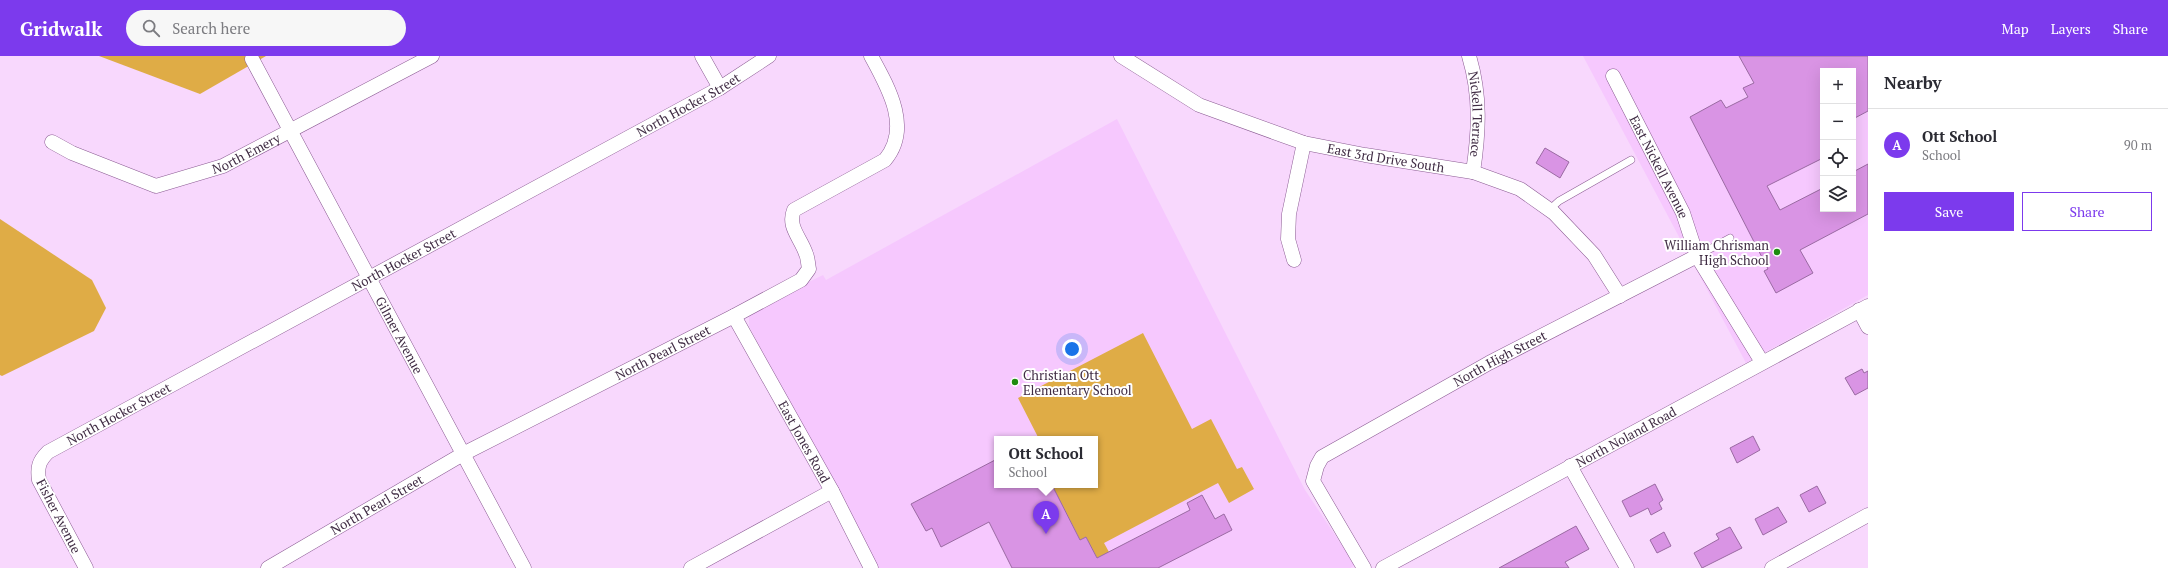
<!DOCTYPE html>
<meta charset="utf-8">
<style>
body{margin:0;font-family:"PT Serif",serif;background:#f7f7f7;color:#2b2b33}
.controls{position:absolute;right:12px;top:12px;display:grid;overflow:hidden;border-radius:0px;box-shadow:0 4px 16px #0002}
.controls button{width:36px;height:36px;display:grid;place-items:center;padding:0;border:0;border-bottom:1px solid #e1e1e2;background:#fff;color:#2b2b33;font:20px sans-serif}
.you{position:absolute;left:1072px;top:293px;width:14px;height:14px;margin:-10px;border:3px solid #fff;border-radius:50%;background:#1a73e8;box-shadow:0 0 0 6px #1a73e833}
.badge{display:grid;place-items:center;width:26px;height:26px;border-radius:50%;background:#7c3aed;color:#fff;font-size:13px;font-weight:700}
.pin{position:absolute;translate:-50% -33px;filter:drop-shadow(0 1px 2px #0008)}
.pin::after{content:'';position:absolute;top:21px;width:14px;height:12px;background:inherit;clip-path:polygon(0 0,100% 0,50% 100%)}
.popup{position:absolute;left:994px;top:380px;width:104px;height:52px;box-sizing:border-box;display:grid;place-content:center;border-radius:0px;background:#fff;filter:drop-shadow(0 1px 3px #0005);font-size:13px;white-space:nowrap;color:#7c7c81}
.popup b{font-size:15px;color:#2b2b33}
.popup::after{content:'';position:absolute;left:50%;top:100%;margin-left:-8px;border:8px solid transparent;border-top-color:#fff}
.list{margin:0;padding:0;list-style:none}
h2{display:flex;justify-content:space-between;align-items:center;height:52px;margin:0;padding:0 16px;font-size:17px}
h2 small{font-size:13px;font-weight:400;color:#7c7c81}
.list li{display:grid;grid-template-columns:26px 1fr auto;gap:12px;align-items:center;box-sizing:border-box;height:72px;padding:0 16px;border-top:1px solid #e1e1e2}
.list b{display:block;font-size:15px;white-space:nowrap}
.list p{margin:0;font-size:13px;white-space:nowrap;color:#7c7c81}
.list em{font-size:13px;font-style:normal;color:#7c7c81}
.actions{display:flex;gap:8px;padding:12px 16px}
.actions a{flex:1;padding:9px 0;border:1px solid #7c3aed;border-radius:0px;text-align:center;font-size:14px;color:#7c3aed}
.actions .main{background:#7c3aed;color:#fff}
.icon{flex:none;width:22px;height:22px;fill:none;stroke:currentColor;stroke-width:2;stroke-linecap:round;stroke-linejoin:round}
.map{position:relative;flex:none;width:1868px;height:512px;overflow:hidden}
header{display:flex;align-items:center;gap:24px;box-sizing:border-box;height:56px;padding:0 20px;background:#7c3aed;color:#fff}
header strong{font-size:19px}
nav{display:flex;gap:22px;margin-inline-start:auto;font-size:14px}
.search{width:280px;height:36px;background:#f7f7f7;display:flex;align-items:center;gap:10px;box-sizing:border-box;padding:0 14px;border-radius:22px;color:#7c7c81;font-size:15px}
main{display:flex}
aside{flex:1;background:#fff}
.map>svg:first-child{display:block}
.built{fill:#f6c8fe;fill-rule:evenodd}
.green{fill:#dfac46}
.building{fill:#d994e4;stroke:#9a6aa2}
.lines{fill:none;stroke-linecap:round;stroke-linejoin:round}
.lane-casing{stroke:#8b5c93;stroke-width:8}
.street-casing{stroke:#8b5c93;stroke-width:15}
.lane{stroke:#fff;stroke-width:7}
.street{stroke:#fff;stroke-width:14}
.poi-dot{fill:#1d8c0e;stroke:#fff;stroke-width:1.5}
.labels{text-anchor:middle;stroke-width:4;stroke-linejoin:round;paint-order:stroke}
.street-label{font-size:13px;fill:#402c44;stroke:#fff}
.poi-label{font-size:13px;fill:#402c44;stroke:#fff;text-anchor:end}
</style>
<header>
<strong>Gridwalk</strong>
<div class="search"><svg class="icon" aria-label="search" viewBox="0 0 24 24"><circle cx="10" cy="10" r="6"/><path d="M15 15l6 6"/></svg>Search here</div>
<nav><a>Map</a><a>Layers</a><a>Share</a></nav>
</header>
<main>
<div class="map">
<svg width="1868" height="512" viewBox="0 0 1868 512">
<rect width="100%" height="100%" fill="#f8d8fd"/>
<!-- built -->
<g class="built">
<path d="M 1583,0 L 1868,0 L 1868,239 L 1746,307 ZM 1823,15 L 1853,15 L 1853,153 L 1823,153 Z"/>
<path d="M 1117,63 L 1305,434 L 1355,509 L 1350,512 L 874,512 L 749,270 L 749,259 L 758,251 L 823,219 L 826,224 ZM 997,383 L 1095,383 L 1095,429 L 997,429 Z"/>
</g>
<!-- green -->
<g class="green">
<polygon points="99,0 266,0 200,38"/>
<polygon points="0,163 92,224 106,252 94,275 2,320 0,319"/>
<polygon points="1143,277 1192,373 1211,363 1237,413 1242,411 1254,433 1229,447 1218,427 1104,487 1109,496 1097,502 1086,481 1080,484 1052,429 1095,429 1095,383 1039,383 1018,342"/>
</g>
<!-- building -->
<g class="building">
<polygon points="1739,0 1868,0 1868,55 1853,63 1853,15 1823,15 1823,102 1767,130 1780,154 1823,132 1823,153 1853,153 1853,116 1868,108 1868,158 1800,194 1813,217 1776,237 1764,215 1768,213 1690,61 1721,44 1726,52 1748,41 1743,32 1754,27"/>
<polygon points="1545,92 1569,106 1560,122 1536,107"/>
<polygon points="1862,313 1864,317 1868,315 1868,332 1855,339 1845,322"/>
<polygon points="1753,380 1760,394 1737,407 1730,392"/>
<polygon points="997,403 997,429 1052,429 1080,484 1086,481 1097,502 1190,454 1187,447 1202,439 1215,463 1224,458 1232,474 1158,512 1012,512 989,466 941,491 932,472 926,475 911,448"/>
<polygon points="1655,428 1663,444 1659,447 1662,453 1651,459 1648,452 1630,461 1622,445"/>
<polygon points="1817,430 1826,447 1809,456 1800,439"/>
<polygon points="1778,451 1787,466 1763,479 1755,463"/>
<polygon points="1576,470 1589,493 1565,506 1569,512 1499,512"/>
<polygon points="1730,471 1742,492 1702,512 1694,497 1719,483 1716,478"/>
<polygon points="1664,476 1671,490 1657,497 1650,484"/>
</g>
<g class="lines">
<defs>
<g id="lane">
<polyline points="1549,154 1559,145 1631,104"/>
<polyline points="1697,200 1730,182"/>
</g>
<g id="street">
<polyline points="702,0 720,32"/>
<path id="s1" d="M 1121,0 L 1199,49 L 1304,87 L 1365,99 L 1473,116 L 1520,133 L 1554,157 L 1594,199 L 1620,240"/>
<path id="s2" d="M 1469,0 C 1481,40 1479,76 1473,116"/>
<path id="s3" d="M 252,3 L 524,512"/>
<path id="s4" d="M 1613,20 L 1683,157 L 1697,200 L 1762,306"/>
<path id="s5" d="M 52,86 L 72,97 L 156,130 L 223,110 L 432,0"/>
<polyline points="1294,204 1288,183 1289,158 1304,87"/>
<polyline points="1859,254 1868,271"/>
<path id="s6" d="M 734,260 L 832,435 L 871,512"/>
<polyline points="1570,410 1627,512"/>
<path id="s7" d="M 86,512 L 39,424 C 37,411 39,405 48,396 L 720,32 L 769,0"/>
<path id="s8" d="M 268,512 L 463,398 L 734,260 L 801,224 L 809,213 C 808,208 808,202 806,198 C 801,182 787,171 794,154 L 885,104 C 912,72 888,31 871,0"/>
<polyline points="691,512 832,435"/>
<path id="s9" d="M 1364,512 L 1313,425 L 1317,410 L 1322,401 L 1489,307 L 1697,200"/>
<path id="s10" d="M 1383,512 L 1868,250"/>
<polyline points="1772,512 1868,459"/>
</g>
</defs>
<!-- lane casing -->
<use href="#lane" class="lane-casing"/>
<!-- street casing -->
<use href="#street" class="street-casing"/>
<!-- lane -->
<use href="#lane" class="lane"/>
<!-- street -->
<use href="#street" class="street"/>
</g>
<!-- markers -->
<g class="poi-dot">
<circle cx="1777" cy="196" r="4"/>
<circle cx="1015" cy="326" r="4"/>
</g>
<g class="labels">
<!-- street labels -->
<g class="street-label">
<text dy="5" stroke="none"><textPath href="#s7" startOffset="859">North Hocker Street</textPath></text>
<text dy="5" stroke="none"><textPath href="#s2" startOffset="59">Nickell Terrace</textPath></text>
<text dy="5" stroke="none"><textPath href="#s5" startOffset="209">North Emery</textPath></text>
<text dy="5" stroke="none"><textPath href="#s1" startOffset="287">East 3rd Drive South</textPath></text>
<text dy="5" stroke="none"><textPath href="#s4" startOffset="102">East Nickell Avenue</textPath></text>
<text dy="5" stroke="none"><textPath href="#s7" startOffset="535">North Hocker Street</textPath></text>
<text dy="5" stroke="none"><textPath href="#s3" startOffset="313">Gilmer Avenue</textPath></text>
<text dy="5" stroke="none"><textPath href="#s8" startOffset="450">North Pearl Street</textPath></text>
<text dy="5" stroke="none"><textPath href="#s9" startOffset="330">North High Street</textPath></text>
<text dy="5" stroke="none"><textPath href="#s7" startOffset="211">North Hocker Street</textPath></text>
<text dy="5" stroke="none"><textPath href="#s10" startOffset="276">North Noland Road</textPath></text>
<text dy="5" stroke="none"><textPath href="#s6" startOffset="144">East Jones Road</textPath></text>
<text dy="5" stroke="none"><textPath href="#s8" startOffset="126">North Pearl Street</textPath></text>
<text transform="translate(59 460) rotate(63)" y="5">Fisher Avenue</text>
</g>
<!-- poi labels -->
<g class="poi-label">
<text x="1769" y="194">William Chrisman<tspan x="1769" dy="15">High School</tspan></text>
<text x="1023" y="324" text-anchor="start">Christian Ott<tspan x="1023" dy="15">Elementary School</tspan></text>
</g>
</g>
</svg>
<div class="controls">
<button>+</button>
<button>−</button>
<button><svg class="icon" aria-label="locate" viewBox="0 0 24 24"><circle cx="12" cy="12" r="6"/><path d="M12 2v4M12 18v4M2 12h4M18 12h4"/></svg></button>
<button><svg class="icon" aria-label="layers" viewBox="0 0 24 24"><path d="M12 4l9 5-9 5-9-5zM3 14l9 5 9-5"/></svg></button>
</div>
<div class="you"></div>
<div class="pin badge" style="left:1046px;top:478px">A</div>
<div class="popup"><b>Ott School</b>School</div>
</div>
<aside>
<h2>Nearby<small></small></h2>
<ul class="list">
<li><span class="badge">A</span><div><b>Ott School</b><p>School</p></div><em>90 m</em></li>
</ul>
<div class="actions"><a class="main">Save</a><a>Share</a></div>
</aside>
</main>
